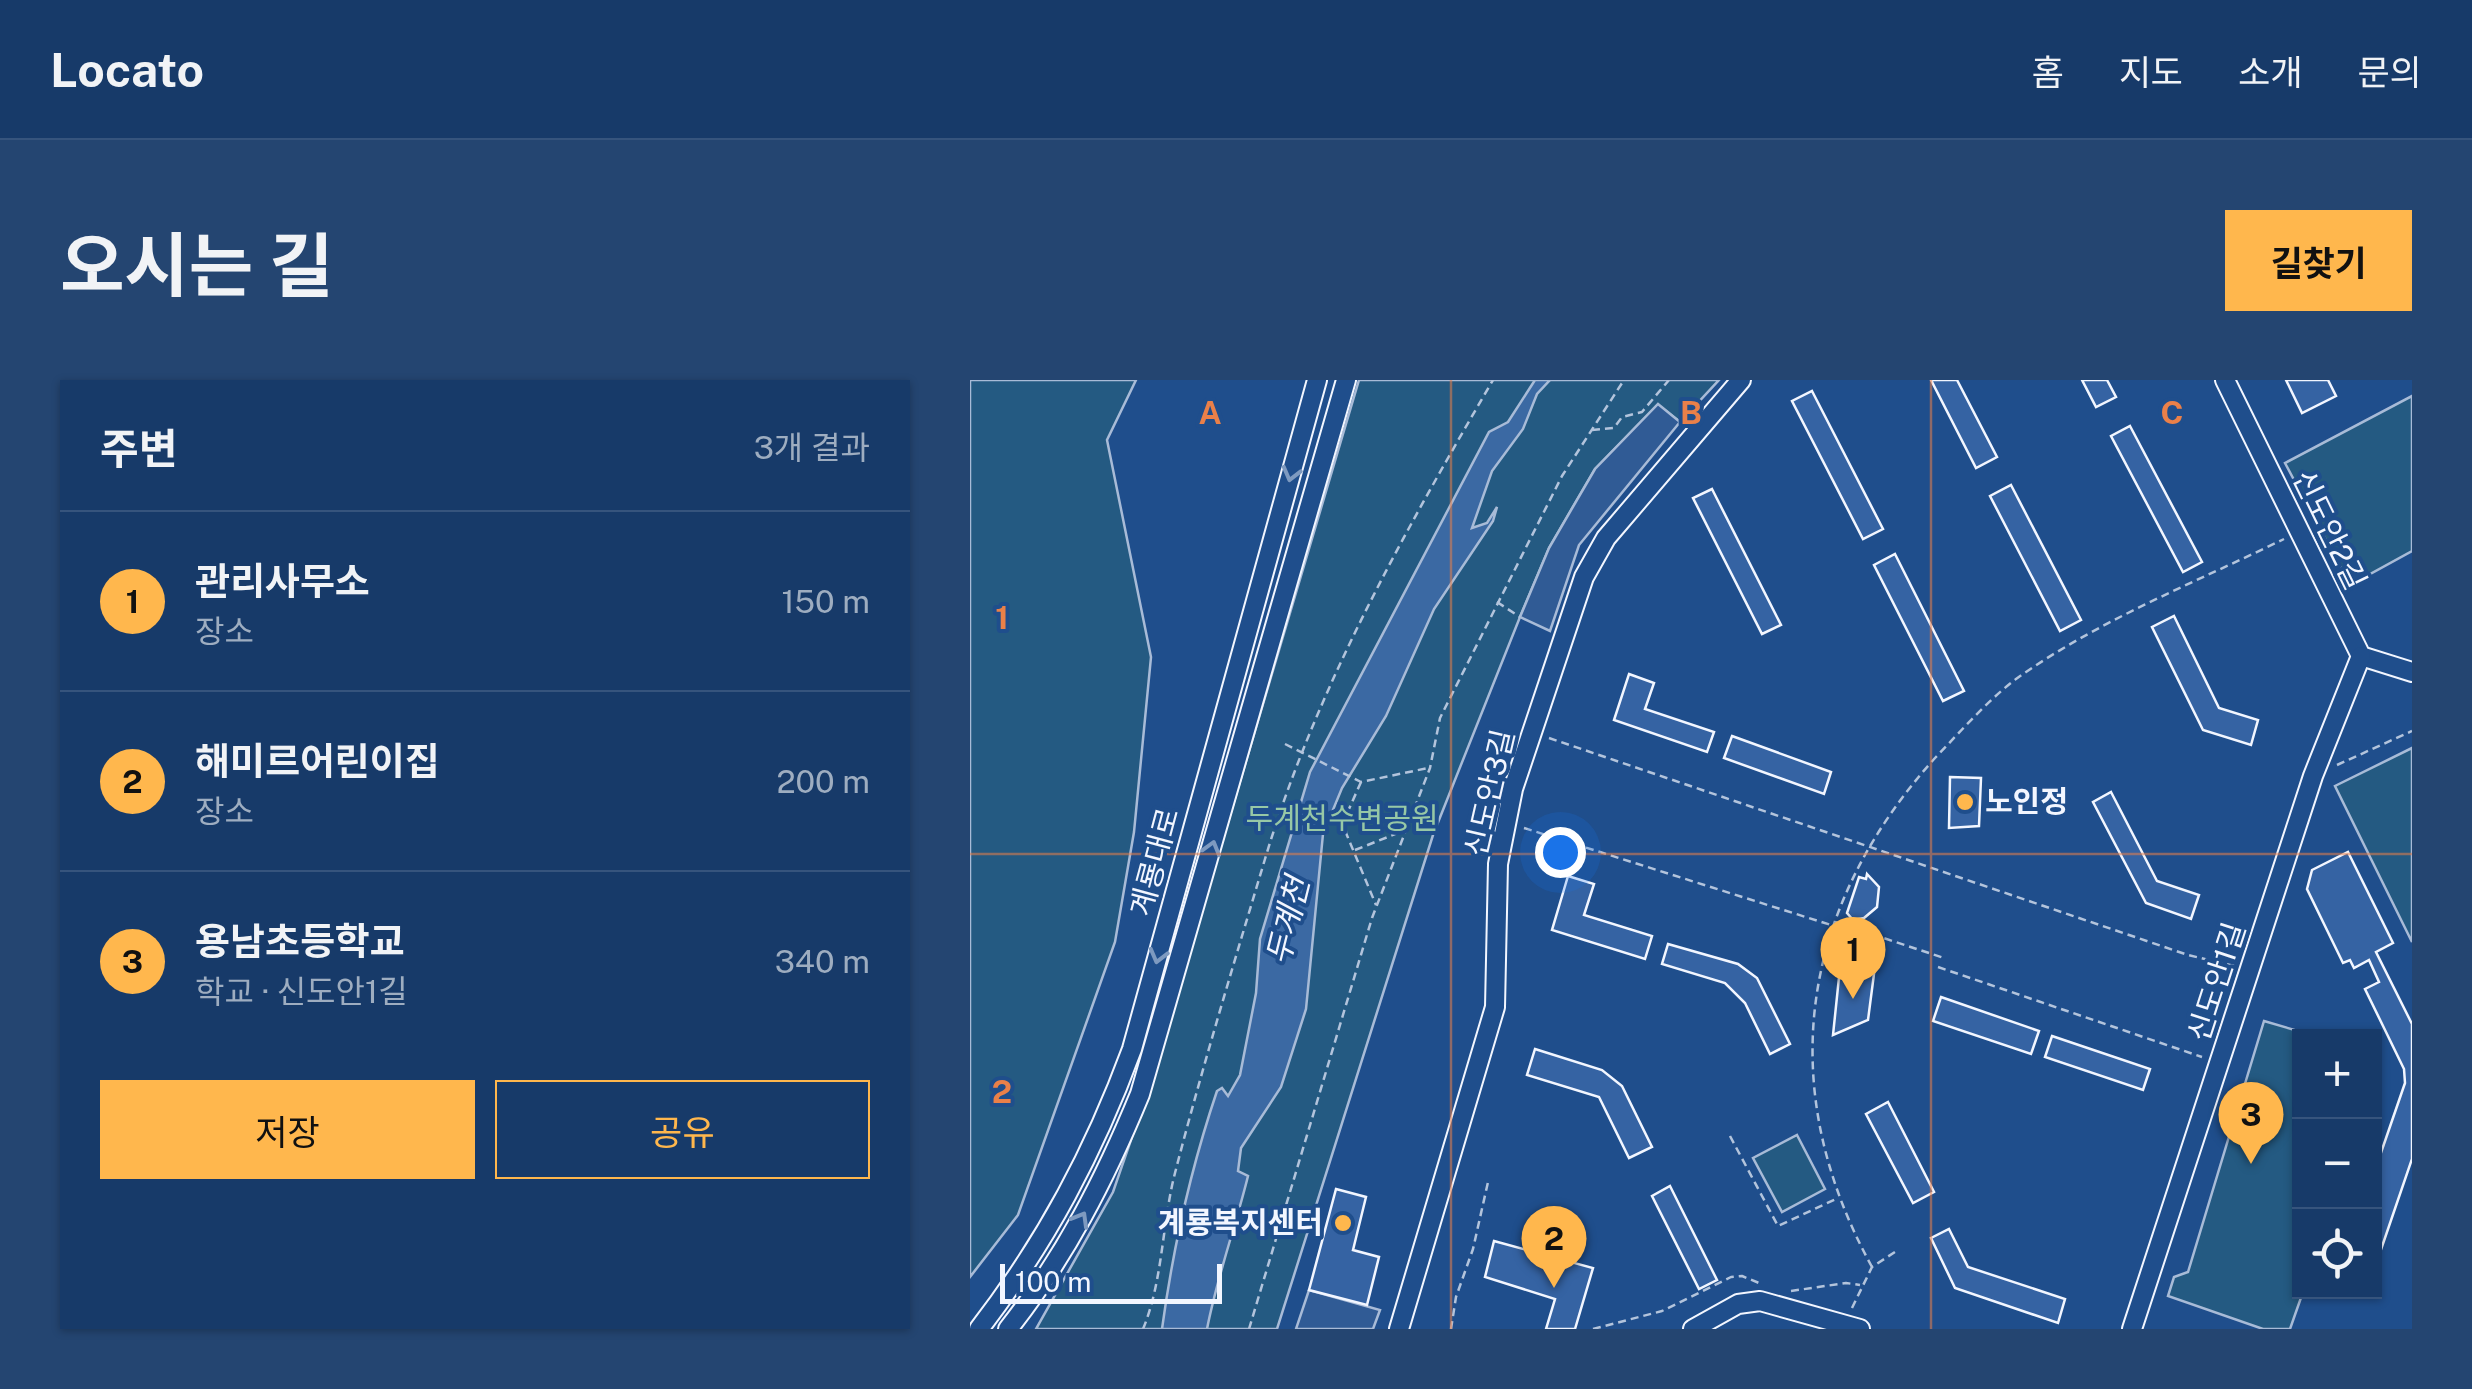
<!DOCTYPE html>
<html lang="ko">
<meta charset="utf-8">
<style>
body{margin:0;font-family:"Public Sans","Noto Sans KR",sans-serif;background:#244571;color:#f1f3f6}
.controls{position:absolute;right:30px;bottom:30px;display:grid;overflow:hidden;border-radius:0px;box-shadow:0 2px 8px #0004}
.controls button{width:90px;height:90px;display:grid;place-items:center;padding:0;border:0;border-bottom:2px solid #36547d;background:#173a69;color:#f1f3f6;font:50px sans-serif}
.scale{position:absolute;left:30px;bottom:25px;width:222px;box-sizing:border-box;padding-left:10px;border:5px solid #f2f6ff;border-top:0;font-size:28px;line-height:35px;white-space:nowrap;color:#f2f6ff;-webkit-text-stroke:8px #1f4e8c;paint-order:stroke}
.you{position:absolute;left:590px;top:472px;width:35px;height:35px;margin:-25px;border:8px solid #fff;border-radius:50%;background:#1a73e8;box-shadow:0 0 0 15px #1a73e833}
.badge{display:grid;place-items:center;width:65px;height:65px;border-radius:50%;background:#ffb74d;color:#111;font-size:32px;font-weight:700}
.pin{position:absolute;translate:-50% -82px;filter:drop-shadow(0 2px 5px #0008)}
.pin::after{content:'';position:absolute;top:52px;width:35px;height:30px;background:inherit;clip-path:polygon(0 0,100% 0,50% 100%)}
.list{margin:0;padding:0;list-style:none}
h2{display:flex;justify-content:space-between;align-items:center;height:130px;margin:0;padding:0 40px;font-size:42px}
h2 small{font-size:32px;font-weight:400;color:#9eadc0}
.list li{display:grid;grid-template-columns:65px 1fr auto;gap:30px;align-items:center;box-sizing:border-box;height:180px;padding:0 40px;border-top:2px solid #36547d}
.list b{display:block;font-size:38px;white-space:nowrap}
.list p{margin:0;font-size:32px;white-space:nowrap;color:#9eadc0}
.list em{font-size:32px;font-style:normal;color:#9eadc0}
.actions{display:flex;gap:20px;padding:30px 40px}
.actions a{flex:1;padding:22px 0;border:2px solid #ffb74d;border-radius:0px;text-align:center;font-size:35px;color:#ffb74d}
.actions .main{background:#ffb74d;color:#111}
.icon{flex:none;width:55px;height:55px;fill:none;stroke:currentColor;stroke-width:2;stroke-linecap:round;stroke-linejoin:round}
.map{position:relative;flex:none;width:1442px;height:949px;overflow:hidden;border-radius:0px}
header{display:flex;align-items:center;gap:60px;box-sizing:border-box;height:140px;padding:0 50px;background:#173a69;border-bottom:2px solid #36547d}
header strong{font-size:48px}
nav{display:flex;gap:55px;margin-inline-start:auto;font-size:35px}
.intro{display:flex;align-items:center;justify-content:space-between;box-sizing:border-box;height:240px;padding:0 60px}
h1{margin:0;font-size:70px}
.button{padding:25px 45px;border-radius:0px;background:#ffb74d;color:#111;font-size:35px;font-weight:700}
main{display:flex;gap:60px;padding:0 60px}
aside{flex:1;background:#173a69;border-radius:0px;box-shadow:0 2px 8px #0004}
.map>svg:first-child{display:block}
.green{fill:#245a82;stroke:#a8bbd7;stroke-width:2.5}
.parking{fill:#305b95;stroke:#a8bbd7;stroke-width:2.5}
.water{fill:#3b69a3;stroke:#a8bbd7;stroke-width:2.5}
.building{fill:#3563a3;stroke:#f2f6ff;stroke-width:2.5}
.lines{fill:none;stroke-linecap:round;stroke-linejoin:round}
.minor-casing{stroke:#f2f6ff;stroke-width:22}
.path{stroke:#b3c4dc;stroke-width:2.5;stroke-dasharray:8 5;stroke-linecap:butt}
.minor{stroke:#1f4e8c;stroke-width:18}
.oneway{stroke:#7e9ac0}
.grid{fill:none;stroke:#ea8049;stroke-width:2.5;stroke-opacity:0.55}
.poi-dot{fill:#ffb74d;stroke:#1f4e8c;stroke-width:4}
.labels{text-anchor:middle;stroke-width:8;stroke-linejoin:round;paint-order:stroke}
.street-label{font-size:30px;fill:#f2f6ff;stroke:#1f4e8c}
.poi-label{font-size:30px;font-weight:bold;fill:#f2f6ff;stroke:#1f4e8c;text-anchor:start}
.park-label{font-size:30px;fill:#97c8a6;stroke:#1f4e8c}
.water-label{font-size:32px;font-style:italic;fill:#f2f6ff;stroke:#1f4e8c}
.grid-label{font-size:32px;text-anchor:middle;font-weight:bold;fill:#ea8049;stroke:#1f4e8c;stroke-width:8;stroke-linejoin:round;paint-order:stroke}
</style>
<header>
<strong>Locato</strong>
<nav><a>홈</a><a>지도</a><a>소개</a><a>문의</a></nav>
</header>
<div class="intro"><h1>오시는 길</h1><a class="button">길찾기</a></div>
<main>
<aside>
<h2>주변<small>3개 결과</small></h2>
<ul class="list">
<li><span class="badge">1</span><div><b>관리사무소</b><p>장소</p></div><em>150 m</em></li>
<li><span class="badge">2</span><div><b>해미르어린이집</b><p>장소</p></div><em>200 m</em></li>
<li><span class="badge">3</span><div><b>용남초등학교</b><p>학교 · 신도안1길</p></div><em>340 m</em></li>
</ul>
<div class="actions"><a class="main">저장</a><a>공유</a></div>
</aside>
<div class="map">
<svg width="1442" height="949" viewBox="0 0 1442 949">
<rect width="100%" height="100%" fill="#1f4e8c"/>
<!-- green -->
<g class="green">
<polygon points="0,0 166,0 137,60 181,277 164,452 145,562 48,835 0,897"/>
<polygon points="389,0 749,0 710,42 688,25 625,89 579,168 550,237 463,455 307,949 66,949 143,812 181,702"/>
<polygon points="1442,16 1442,171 1380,205 1315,83"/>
<polygon points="1442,368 1442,562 1365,406"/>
<polygon points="1294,641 1345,656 1330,656 1333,912 1320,949 1293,949 1198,916 1204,897 1218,892"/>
<polygon points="827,755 855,809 812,832 783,778"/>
</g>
<!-- parking -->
<g class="parking">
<polygon points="688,24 710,42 609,165 580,251 550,237 579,168 625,89"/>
<polygon points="339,910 410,930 403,949 326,949"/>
</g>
<!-- water -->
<path class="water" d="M 565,0 L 580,0 L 567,14 L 553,49 L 522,91 L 502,148 L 517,143 L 527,127 L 523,141 L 464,229 L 416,336 L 372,408 L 353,454 L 336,629 L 311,707 L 271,768 L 268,791 L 278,796 C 266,845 247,897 237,949 L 192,949 C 203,868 221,788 247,711 L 252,708 L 258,716 L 270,695 L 286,613 L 290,559 L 340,392 L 519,52 L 538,42 Z"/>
<!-- building -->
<g class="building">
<polygon points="961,0 987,0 1027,77 1006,88"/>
<polygon points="1112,0 1137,0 1146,17 1126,27"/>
<polygon points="1316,0 1358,0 1366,16 1332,33"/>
<polygon points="842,11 913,149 893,159 822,21"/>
<polygon points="1160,46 1232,182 1213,192 1141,56"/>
<polygon points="1041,105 1111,240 1090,251 1020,116"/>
<polygon points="742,109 811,245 792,254 723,118"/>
<polygon points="925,174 994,311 973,321 904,185"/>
<polygon points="1204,236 1249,328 1288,340 1281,365 1233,350 1182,247"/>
<polygon points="659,294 684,303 675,329 744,352 737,372 644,340"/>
<polygon points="762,356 861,392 854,414 754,378"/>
<polygon points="980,397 1011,398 1009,446 979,448"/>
<polygon points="1141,412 1187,501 1229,515 1221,539 1176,523 1123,422"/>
<polygon points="1378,472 1423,563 1406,572 1442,644 1442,779 1404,890 1404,793 1435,703 1434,689 1395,609 1409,602 1399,580 1384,588 1380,580 1373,583 1337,509 1342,490"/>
<polygon points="897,494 909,507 907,527 894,538 883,540 877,533 889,497 896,499"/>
<polygon points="598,496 624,504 614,535 682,556 675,579 582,550"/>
<polygon points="873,559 908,563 898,640 863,655"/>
<polygon points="698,564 768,584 787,598 820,664 800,674 775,623 755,603 692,584"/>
<polygon points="971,617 1069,651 1061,674 963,641"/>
<polygon points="1082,656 1180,689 1173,710 1075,677"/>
<polygon points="565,669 632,690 652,706 682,767 659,778 629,717 557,695"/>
<polygon points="918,722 964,812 943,823 896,734"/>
<polygon points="700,806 747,900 729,909 682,816"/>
<polygon points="366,809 396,817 383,870 409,877 397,925 339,910"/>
<polygon points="979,849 998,887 1095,919 1088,943 985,908 961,858"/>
<polygon points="524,861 623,888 605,949 576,949 585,919 515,897"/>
</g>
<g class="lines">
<defs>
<g id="minor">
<polyline points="1255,0 1391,276 1442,292"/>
<path d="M 9,949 C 76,862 124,772 162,669 L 347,0"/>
<path d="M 38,949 C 95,877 135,799 170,714 L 376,0"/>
<polyline points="429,949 525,627 528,484 543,409 614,197 636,158 771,0"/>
<polyline points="723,949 768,924 790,921 890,949"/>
<polyline points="1162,949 1343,396 1391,276"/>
</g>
</defs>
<!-- minor casing -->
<use href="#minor" class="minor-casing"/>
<!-- path -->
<g class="path">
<polyline points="622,50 644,48 652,37 672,32 699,0"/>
<polyline points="527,222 550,237"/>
<polyline points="579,358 1218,575 1264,586"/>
<polyline points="315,364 391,402 458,388"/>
<polyline points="1367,385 1442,351"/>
<polyline points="391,402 375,438 376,453 406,525"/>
<polyline points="554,448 861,545"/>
<polyline points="385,470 433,451"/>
<polyline points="865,542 974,578"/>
<polyline points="968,587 1232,677"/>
<polyline points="760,756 808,846 868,818"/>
<path d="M 902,887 C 803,707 830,528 965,378 C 991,351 1016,322 1046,299 C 1127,241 1226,202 1314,159"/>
<polyline points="821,911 876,903 890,905"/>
<polyline points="882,928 902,887 925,872"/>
<path d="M 173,949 C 193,901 192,843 205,793 C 232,688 264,583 295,479 C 346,308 434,153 523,0"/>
<polyline points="279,949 402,538 460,388 470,338 592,96 654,0"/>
<polyline points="481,949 486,917 503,869 518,802"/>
<polyline points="623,949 692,931 761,897 772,896 789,903"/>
</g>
<!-- minor -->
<use href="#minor" class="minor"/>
</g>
<!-- one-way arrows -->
<defs><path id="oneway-chevron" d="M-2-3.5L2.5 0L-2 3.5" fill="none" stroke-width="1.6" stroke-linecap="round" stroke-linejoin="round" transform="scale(2.5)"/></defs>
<g class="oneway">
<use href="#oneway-chevron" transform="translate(321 94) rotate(105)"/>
<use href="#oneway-chevron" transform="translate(242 468) rotate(-74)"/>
<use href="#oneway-chevron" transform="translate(188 576) rotate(105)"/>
<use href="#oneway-chevron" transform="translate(111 839) rotate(-60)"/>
</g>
<!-- grid -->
<path class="grid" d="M 481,0 L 481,949M 961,0 L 961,949M 0,474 L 1442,474"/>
<!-- markers -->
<g class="poi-dot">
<circle cx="995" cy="422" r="10"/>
<circle cx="373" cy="843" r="10"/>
</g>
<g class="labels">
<!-- street labels -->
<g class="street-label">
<text transform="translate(1359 150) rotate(64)" y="10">신도안2길</text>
<text transform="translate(520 413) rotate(-77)" y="10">신도안3길</text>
<text transform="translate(185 482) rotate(-75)" y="10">계룡대로</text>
<text transform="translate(1247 602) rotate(-72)" y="10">신도안1길</text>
</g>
<!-- poi labels -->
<g class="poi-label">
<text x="1015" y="432">노인정</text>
<text x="353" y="853" text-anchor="end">계룡복지센터</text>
</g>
<!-- park labels -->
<g class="park-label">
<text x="372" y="449">두계천수변공원</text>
</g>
<!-- water labels -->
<g class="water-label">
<text transform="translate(318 541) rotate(-76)" y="11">두계천</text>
</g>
</g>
<g class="grid-label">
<text x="240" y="44">A</text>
<text x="721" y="44">B</text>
<text x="1202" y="44">C</text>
<text x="32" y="249">1</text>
<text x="32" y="723">2</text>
</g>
</svg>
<div class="controls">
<button>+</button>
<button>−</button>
<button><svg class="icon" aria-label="locate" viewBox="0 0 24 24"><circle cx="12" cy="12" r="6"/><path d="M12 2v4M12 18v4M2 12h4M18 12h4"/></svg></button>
</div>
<div class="scale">100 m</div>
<div class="you"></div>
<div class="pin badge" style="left:883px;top:619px">1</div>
<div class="pin badge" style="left:584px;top:908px">2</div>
<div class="pin badge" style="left:1281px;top:784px">3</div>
</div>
</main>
